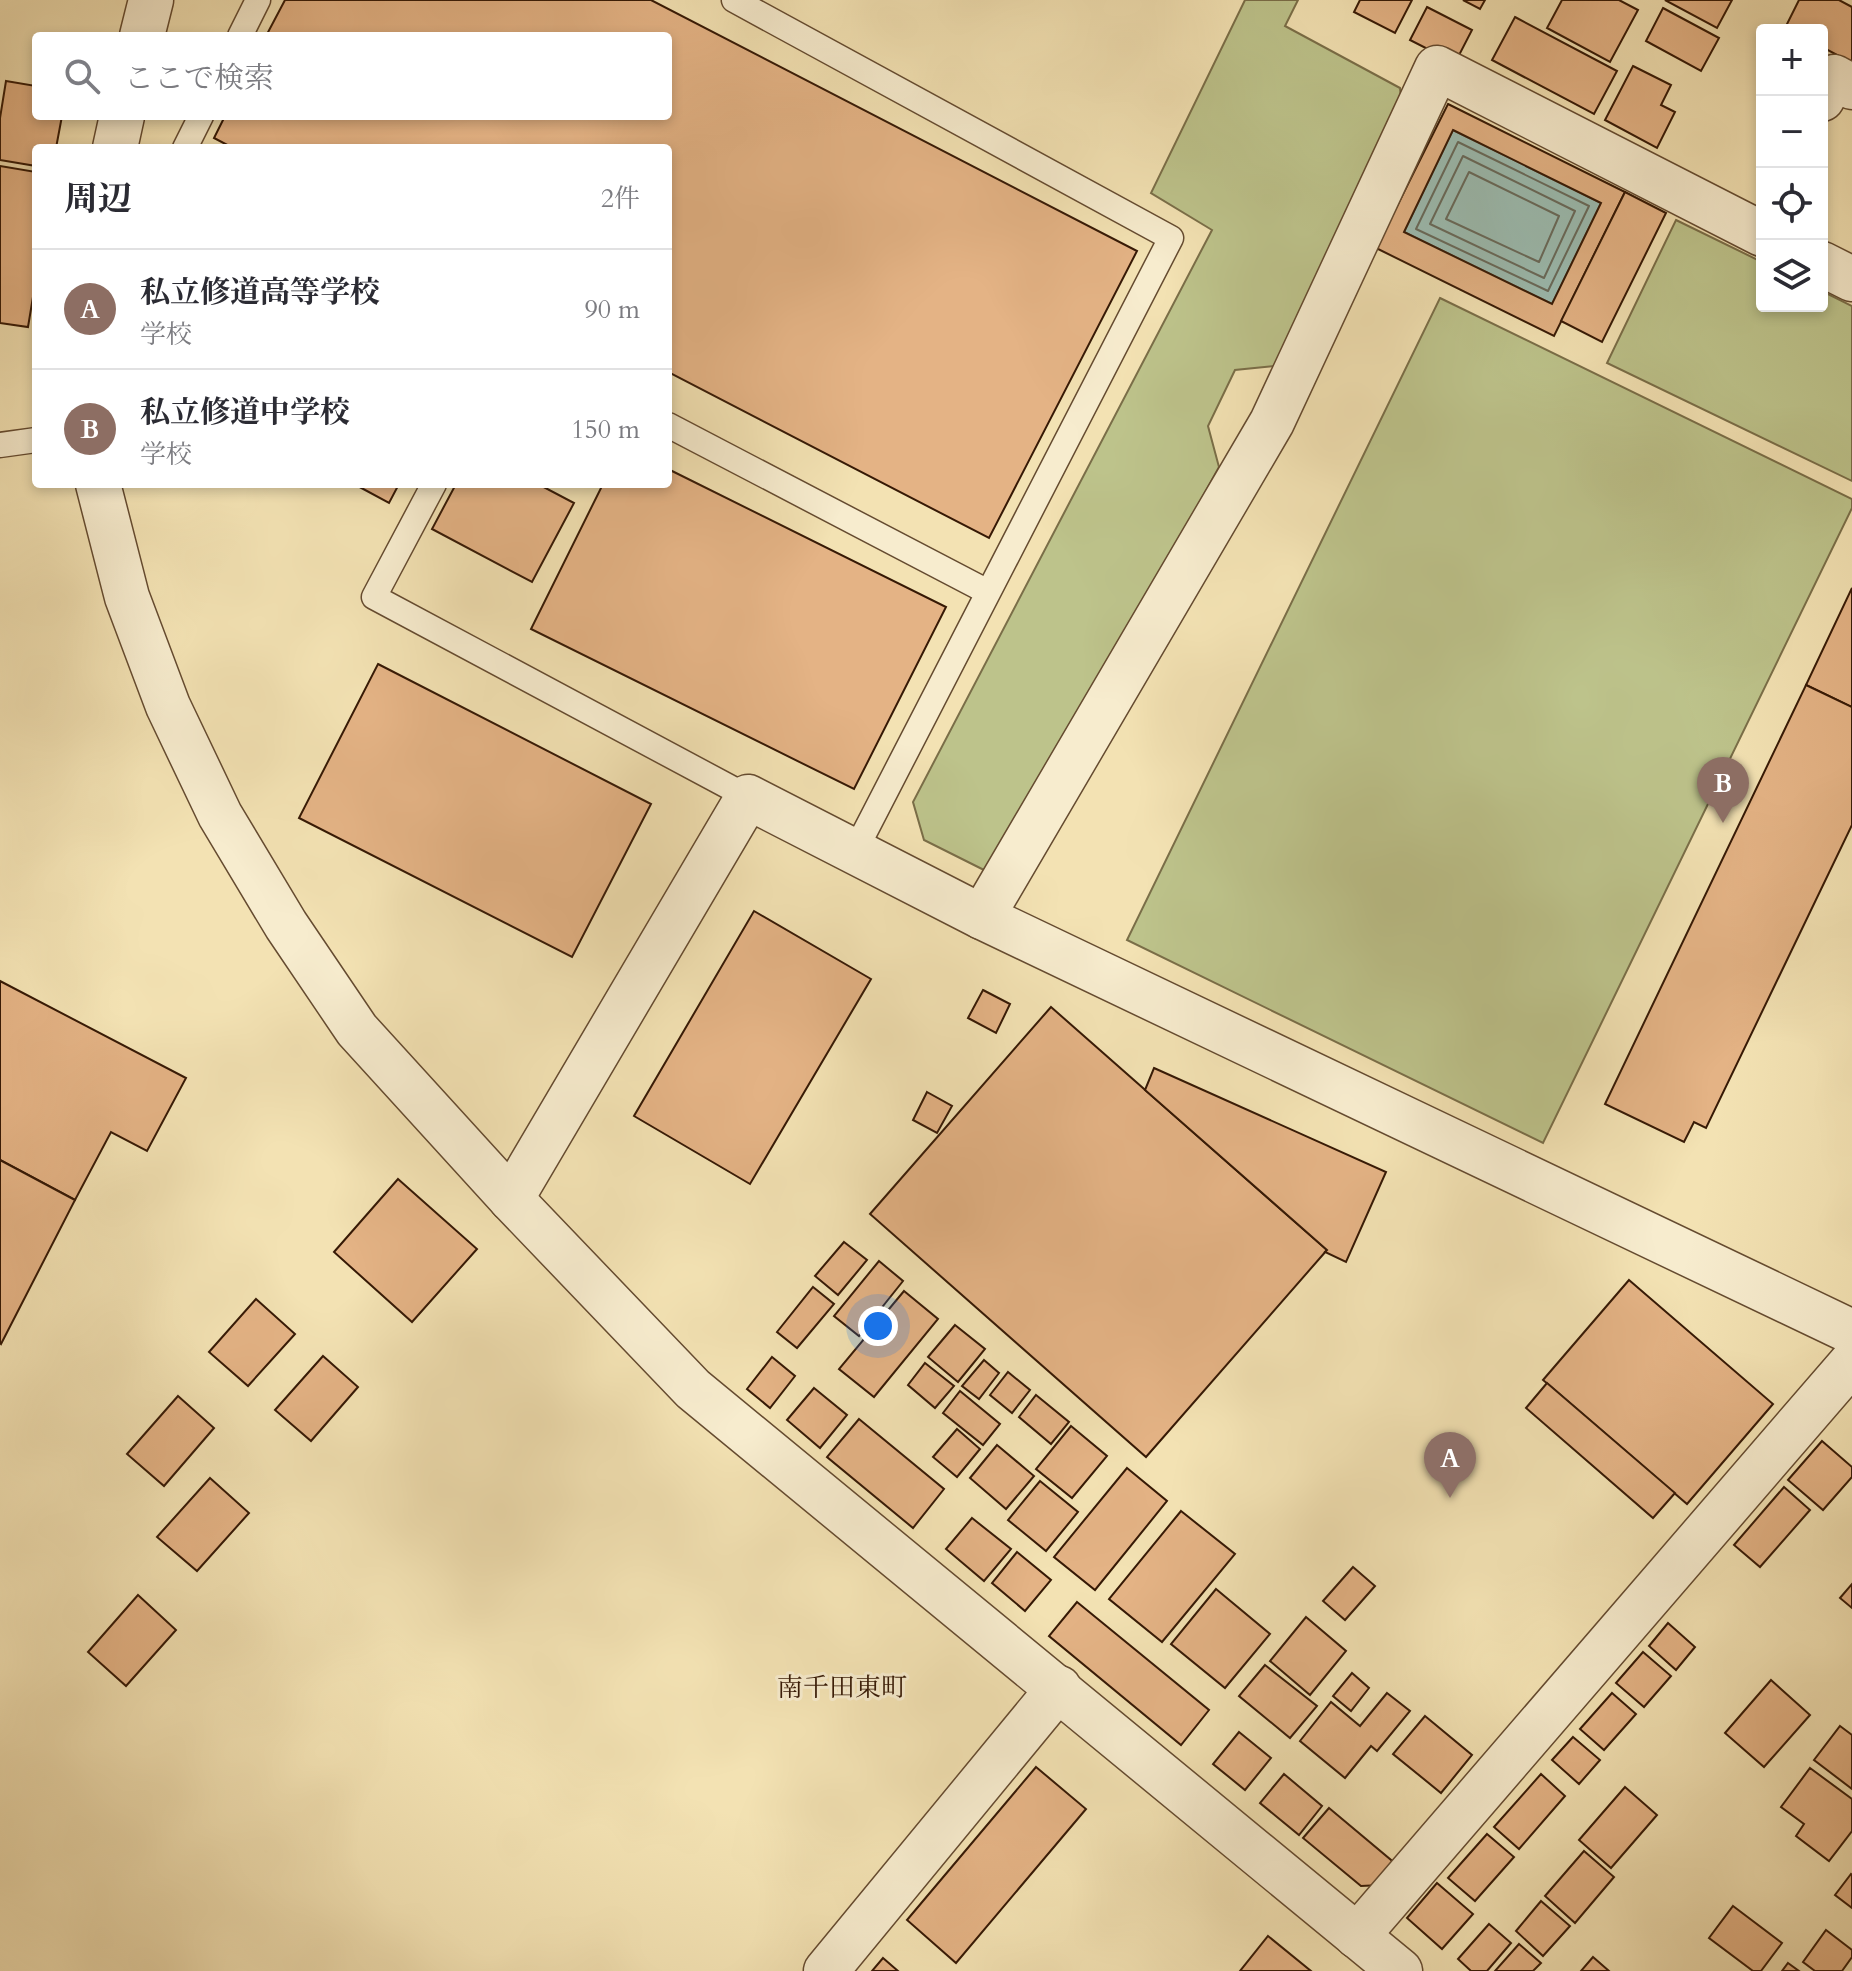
<!DOCTYPE html>
<html lang="ja">
<meta charset="utf-8">
<style>
body{margin:0;font-family:Cardo,"Noto Serif JP",serif;background:#f2f2f3;color:#2b2b33}
.controls{position:absolute;right:24px;top:24px;display:grid;overflow:hidden;border-radius:8px;box-shadow:0 4px 12px #0003}
.controls button{width:72px;height:72px;display:grid;place-items:center;padding:0;border:0;border-bottom:2px solid #e1e1e2;background:#fff;color:#2b2b33;font:40px sans-serif}
.you{position:absolute;left:878px;top:1326px;width:28px;height:28px;margin:-20px;border:6px solid #fff;border-radius:50%;background:#1a73e8;box-shadow:0 0 0 12px #1a73e833}
.badge{display:grid;place-items:center;width:52px;height:52px;border-radius:50%;background:#111827;color:#fff;font-size:26px;font-weight:700}
.pin{position:absolute;translate:-50% -66px;filter:drop-shadow(0 2px 4px #0008)}
.pin::after{content:'';position:absolute;top:42px;width:28px;height:24px;background:inherit;clip-path:polygon(0 0,100% 0,50% 100%)}
.list{margin:0;padding:0;list-style:none}
h2{display:flex;justify-content:space-between;align-items:center;height:104px;margin:0;padding:0 32px;font-size:34px}
h2 small{font-size:26px;font-weight:400;color:#7c7c81}
.list li{display:grid;grid-template-columns:52px 1fr auto;gap:24px;align-items:center;box-sizing:border-box;height:120px;padding:0 32px;border-top:2px solid #e1e1e2}
.list b{display:block;font-size:30px;white-space:nowrap}
.list p{margin:0;font-size:26px;white-space:nowrap;color:#7c7c81}
.list em{font-size:26px;font-style:normal;color:#7c7c81}
.icon{flex:none;width:44px;height:44px;fill:none;stroke:currentColor;stroke-width:2;stroke-linecap:round;stroke-linejoin:round}
.map{position:relative;flex:none;width:1852px;height:1971px;overflow:hidden}
.search{position:absolute;background:#fff;box-shadow:0 4px 12px #0003;left:32px;top:32px;width:640px;height:88px;display:flex;align-items:center;gap:20px;box-sizing:border-box;padding:0 28px;border-radius:8px;color:#7c7c81;font-size:30px}
.panel{position:absolute;background:#fff;box-shadow:0 4px 12px #0003;left:32px;top:144px;width:640px;height:344px;border-radius:8px}
.map>svg:first-child{display:block}
.green{fill:#bdc38b;stroke:#7a6e48;stroke-width:2}
.water{fill:#9cbdb2;stroke:#737b6d;stroke-width:2}
.lines{fill:none;stroke-linecap:round;stroke-linejoin:round}
.shore{stroke:#696b5c;stroke-width:2}
.building{fill:#e4b385;stroke:#361905;stroke-width:2;fill-rule:evenodd}
.service-casing{stroke:#654b30;stroke-width:27}
.minor-casing{stroke:#654b30;stroke-width:47}
.tertiary-casing{stroke:#654b30;stroke-width:47}
.service{stroke:#f7ecce;stroke-width:24}
.minor{stroke:#f7ecce;stroke-width:44}
.tertiary{stroke:#f7ecce;stroke-width:44}
.labels{text-anchor:middle;stroke-width:6;stroke-linejoin:round;paint-order:stroke}
.neighbourhood-label{font-size:26px;fill:#361905;stroke:#f7ecce}
</style>
<div class="map">
<svg width="1852" height="1971" viewBox="0 0 1852 1971">
<rect width="100%" height="100%" fill="#f3e2b3"/>
<filter id="stains"><feTurbulence type="fractalNoise" baseFrequency=".0025" numOctaves="4"/><feColorMatrix values="0 0 0 0 .2 0 0 0 0 .09 0 0 0 0 .02 0 0 0 .5 -.17"/></filter>
<radialGradient id="worn" r=".72"><stop offset=".6" stop-color="#630" stop-opacity="0"/><stop offset="1" stop-color="#630" stop-opacity=".3"/></radialGradient>
<!-- green -->
<g class="green">
<polygon points="1245,0 1298,0 1285,26 1400,88 1402,110 1274,366 1235,370 1208,426 1219,467 1003,861 986,871 924,840 913,802 1212,230 1151,193"/>
<polygon points="1676,220 1762,262 1762,306 1822,306 1822,291 1852,306 1852,481 1607,363"/>
<polygon points="1440,298 1852,499 1852,508 1543,1143 1127,940"/>
</g>
<!-- water -->
<polygon class="water" points="1453,130 1601,203 1552,304 1404,232"/>
<g class="lines">
<!-- shore -->
<g class="shore">
<polygon points="1458,142 1589,206 1548,291 1416,229"/>
<polygon points="1463,156 1575,211 1544,278 1430,224"/>
<polygon points="1469,172 1559,216 1539,262 1446,219"/>
</g>
</g>
<!-- building -->
<g class="building">
<polygon points="285,0 651,0 1137,251 989,538 668,372 668,148 233,148 214,138 225,116 668,116 668,36 266,36"/>
<polygon points="1360,0 1412,0 1395,33 1354,12"/>
<polygon points="1463,0 1485,0 1480,9"/>
<polygon points="1562,0 1619,0 1638,10 1610,62 1547,28"/>
<polygon points="1665,0 1732,0 1717,28"/>
<polygon points="1799,0 1839,0 1852,7 1852,63 1822,47 1822,30 1785,28"/>
<polygon points="1427,7 1472,30 1455,63 1410,40"/>
<polygon points="1663,8 1719,38 1701,71 1646,41"/>
<polygon points="1515,17 1617,71 1594,114 1492,60"/>
<polygon points="1633,66 1671,85 1661,105 1675,112 1657,148 1605,120"/>
<polygon points="6,81 36,86 36,116 62,116 56,148 36,148 36,166 0,160 0,118"/>
<path d="M 1448,104 L 1625,192 L 1554,336 L 1376,248 ZM 1453,130 L 1601,203 L 1552,304 L 1404,232 Z"/>
<polygon points="0,166 36,172 36,279 28,327 0,323"/>
<polygon points="1625,192 1666,213 1602,342 1561,321"/>
<polygon points="668,469 946,607 854,789 531,629 603,484 668,484"/>
<polygon points="354,484 399,484 389,503"/>
<polygon points="456,484 538,484 574,503 532,582 432,529"/>
<polygon points="1852,588 1852,707 1806,685"/>
<polygon points="378,664 651,804 572,957 299,818"/>
<polygon points="1806,685 1852,707 1852,825 1706,1128 1694,1122 1684,1142 1605,1104"/>
<polygon points="754,911 871,979 750,1184 634,1116"/>
<polygon points="0,981 186,1078 147,1151 111,1132 75,1200 0,1160"/>
<polygon points="983,990 1010,1004 996,1033 968,1018"/>
<polygon points="1051,1007 1327,1250 1146,1457 870,1214"/>
<polygon points="1154,1068 1386,1172 1346,1262 1325,1252 1327,1250 1145,1090"/>
<polygon points="927,1092 952,1106 937,1133 913,1120"/>
<polygon points="0,1160 75,1200 1,1344 0,1343"/>
<polygon points="398,1179 477,1249 412,1322 334,1252"/>
<polygon points="844,1242 867,1260 838,1295 815,1276"/>
<polygon points="879,1261 903,1281 859,1336 834,1316"/>
<polygon points="1629,1280 1773,1404 1687,1504 1543,1380"/>
<polygon points="813,1287 834,1304 797,1348 777,1332"/>
<polygon points="904,1291 938,1319 874,1397 839,1369"/>
<polygon points="256,1299 295,1334 248,1386 209,1352"/>
<polygon points="955,1325 985,1349 958,1382 928,1357"/>
<polygon points="323,1356 358,1387 311,1441 275,1410"/>
<polygon points="772,1357 795,1376 770,1408 747,1389"/>
<polygon points="984,1360 999,1373 979,1399 962,1386"/>
<polygon points="925,1363 954,1386 935,1408 908,1385"/>
<polygon points="1008,1372 1030,1390 1012,1413 990,1395"/>
<polygon points="1547,1383 1675,1493 1653,1518 1526,1408"/>
<polygon points="814,1388 847,1415 820,1448 787,1420"/>
<polygon points="960,1391 1000,1424 983,1445 943,1413"/>
<polygon points="1036,1395 1069,1422 1051,1444 1019,1417"/>
<polygon points="178,1396 214,1428 164,1486 127,1454"/>
<polygon points="859,1419 944,1489 913,1528 827,1457"/>
<polygon points="1071,1426 1107,1456 1072,1498 1036,1469"/>
<polygon points="957,1429 980,1449 957,1477 933,1457"/>
<polygon points="1822,1441 1852,1467 1852,1477 1823,1510 1788,1480"/>
<polygon points="997,1445 1034,1476 1006,1509 970,1478"/>
<polygon points="1127,1468 1167,1501 1095,1590 1054,1557"/>
<polygon points="210,1478 249,1513 197,1571 157,1537"/>
<polygon points="1040,1481 1078,1512 1046,1551 1008,1520"/>
<polygon points="1784,1487 1810,1510 1760,1567 1734,1545"/>
<polygon points="1181,1511 1235,1554 1162,1642 1109,1599"/>
<polygon points="972,1518 1011,1549 984,1581 946,1549"/>
<polygon points="1017,1552 1051,1580 1025,1611 992,1583"/>
<polygon points="1353,1567 1375,1586 1345,1620 1323,1601"/>
<polygon points="1852,1584 1852,1608 1840,1598"/>
<polygon points="1216,1589 1270,1634 1225,1688 1171,1644"/>
<polygon points="138,1595 176,1630 126,1686 88,1652"/>
<polygon points="1077,1602 1209,1710 1181,1745 1049,1636"/>
<polygon points="1306,1617 1346,1651 1310,1695 1270,1661"/>
<polygon points="1668,1623 1695,1647 1676,1670 1649,1646"/>
<polygon points="1643,1652 1671,1676 1644,1707 1616,1683"/>
<polygon points="1265,1665 1317,1706 1290,1738 1239,1696"/>
<polygon points="1352,1673 1369,1688 1351,1711 1333,1696"/>
<polygon points="1771,1680 1810,1715 1764,1767 1725,1733"/>
<polygon points="1387,1693 1410,1711 1377,1751 1371,1746 1345,1778 1300,1741 1331,1702 1360,1726"/>
<polygon points="1612,1693 1636,1714 1604,1750 1580,1729"/>
<polygon points="1425,1716 1472,1755 1441,1793 1393,1754"/>
<polygon points="1840,1726 1852,1735 1852,1789 1814,1760"/>
<polygon points="1239,1732 1271,1758 1245,1790 1213,1764"/>
<polygon points="1573,1737 1600,1760 1579,1784 1552,1760"/>
<polygon points="1036,1767 1086,1809 956,1963 907,1920"/>
<polygon points="1810,1768 1852,1799 1852,1831 1829,1861 1796,1836 1804,1824 1781,1807"/>
<polygon points="1284,1774 1322,1806 1299,1835 1260,1803"/>
<polygon points="1541,1774 1565,1796 1519,1849 1494,1827"/>
<polygon points="1625,1787 1657,1815 1611,1868 1579,1840"/>
<polygon points="1329,1808 1397,1865 1381,1885 1361,1886 1303,1838"/>
<polygon points="1487,1834 1514,1857 1475,1901 1448,1878"/>
<polygon points="1584,1851 1614,1877 1575,1923 1545,1896"/>
<polygon points="1851,1874 1852,1875 1852,1908 1835,1895"/>
<polygon points="1437,1883 1473,1914 1442,1949 1407,1918"/>
<polygon points="1541,1901 1570,1926 1543,1956 1516,1931"/>
<polygon points="1733,1906 1782,1943 1761,1971 1753,1971 1709,1938"/>
<polygon points="1489,1924 1511,1943 1487,1971 1471,1971 1458,1959"/>
<polygon points="1826,1930 1852,1950 1852,1957 1842,1971 1815,1971 1803,1962"/>
<polygon points="1268,1936 1311,1971 1240,1971"/>
<polygon points="1519,1944 1541,1963 1533,1971 1495,1971"/>
<polygon points="1593,1957 1609,1971 1581,1971"/>
<polygon points="883,1958 898,1971 872,1971"/>
<polygon points="1788,1963 1799,1971 1782,1971"/>
</g>
<g class="lines">
<defs>
<g id="service">
<polyline points="734,0 1171,238 854,853"/>
<polyline points="240,36 258,0"/>
<polyline points="185,148 201,116"/>
<polyline points="668,425 986,591"/>
<polyline points="0,445 36,440"/>
<polyline points="434,484 374,597 748,797"/>
</g>
<g id="minor">
<polyline points="1822,99 1834,77 1852,87"/>
<polyline points="1822,264 1852,279"/>
<polyline points="982,917 1272,422 1437,68 1762,234"/>
<polyline points="511,1199 748,797 982,917 1852,1332"/>
<polyline points="1357,1936 1852,1362"/>
<polyline points="826,1971 1059,1688"/>
</g>
<g id="tertiary">
<polyline points="142,36 151,0"/>
<polyline points="115,148 122,116"/>
<polyline points="98,484 127,597 168,706 220,815 286,925 357,1030 511,1199 693,1389 1400,1971"/>
</g>
</defs>
<!-- service casing -->
<use href="#service" class="service-casing"/>
<!-- minor casing -->
<use href="#minor" class="minor-casing"/>
<!-- tertiary casing -->
<use href="#tertiary" class="tertiary-casing"/>
<!-- service -->
<use href="#service" class="service"/>
<!-- minor -->
<use href="#minor" class="minor"/>
<!-- tertiary -->
<use href="#tertiary" class="tertiary"/>
</g>
<g class="labels">
<!-- neighbourhood labels -->
<g class="neighbourhood-label">
<text x="842" y="1696">南千田東町</text>
</g>
</g>
<rect width="100%" height="100%" filter="url(#stains)"/>
<rect width="100%" height="100%" fill="url(#worn)"/>
</svg>
<div class="controls">
<button>+</button>
<button>−</button>
<button><svg class="icon" aria-label="locate" viewBox="0 0 24 24"><circle cx="12" cy="12" r="6"/><path d="M12 2v4M12 18v4M2 12h4M18 12h4"/></svg></button>
<button><svg class="icon" aria-label="layers" viewBox="0 0 24 24"><path d="M12 4l9 5-9 5-9-5zM3 14l9 5 9-5"/></svg></button>
</div>
<div class="you"></div>
<div class="pin badge" style="left:1450px;top:1498px;background:#8d6e63">A</div>
<div class="pin badge" style="left:1723px;top:823px;background:#8d6e63">B</div>
<div class="search"><svg class="icon" aria-label="search" viewBox="0 0 24 24"><circle cx="10" cy="10" r="6"/><path d="M15 15l6 6"/></svg>ここで検索</div>
<section class="panel">
<h2>周辺<small>2件</small></h2>
<ul class="list">
<li><span class="badge" style="background:#8d6e63">A</span><div><b>私立修道高等学校</b><p>学校</p></div><em>90 m</em></li>
<li><span class="badge" style="background:#8d6e63">B</span><div><b>私立修道中学校</b><p>学校</p></div><em>150 m</em></li>
</ul>
</section>
</div>
